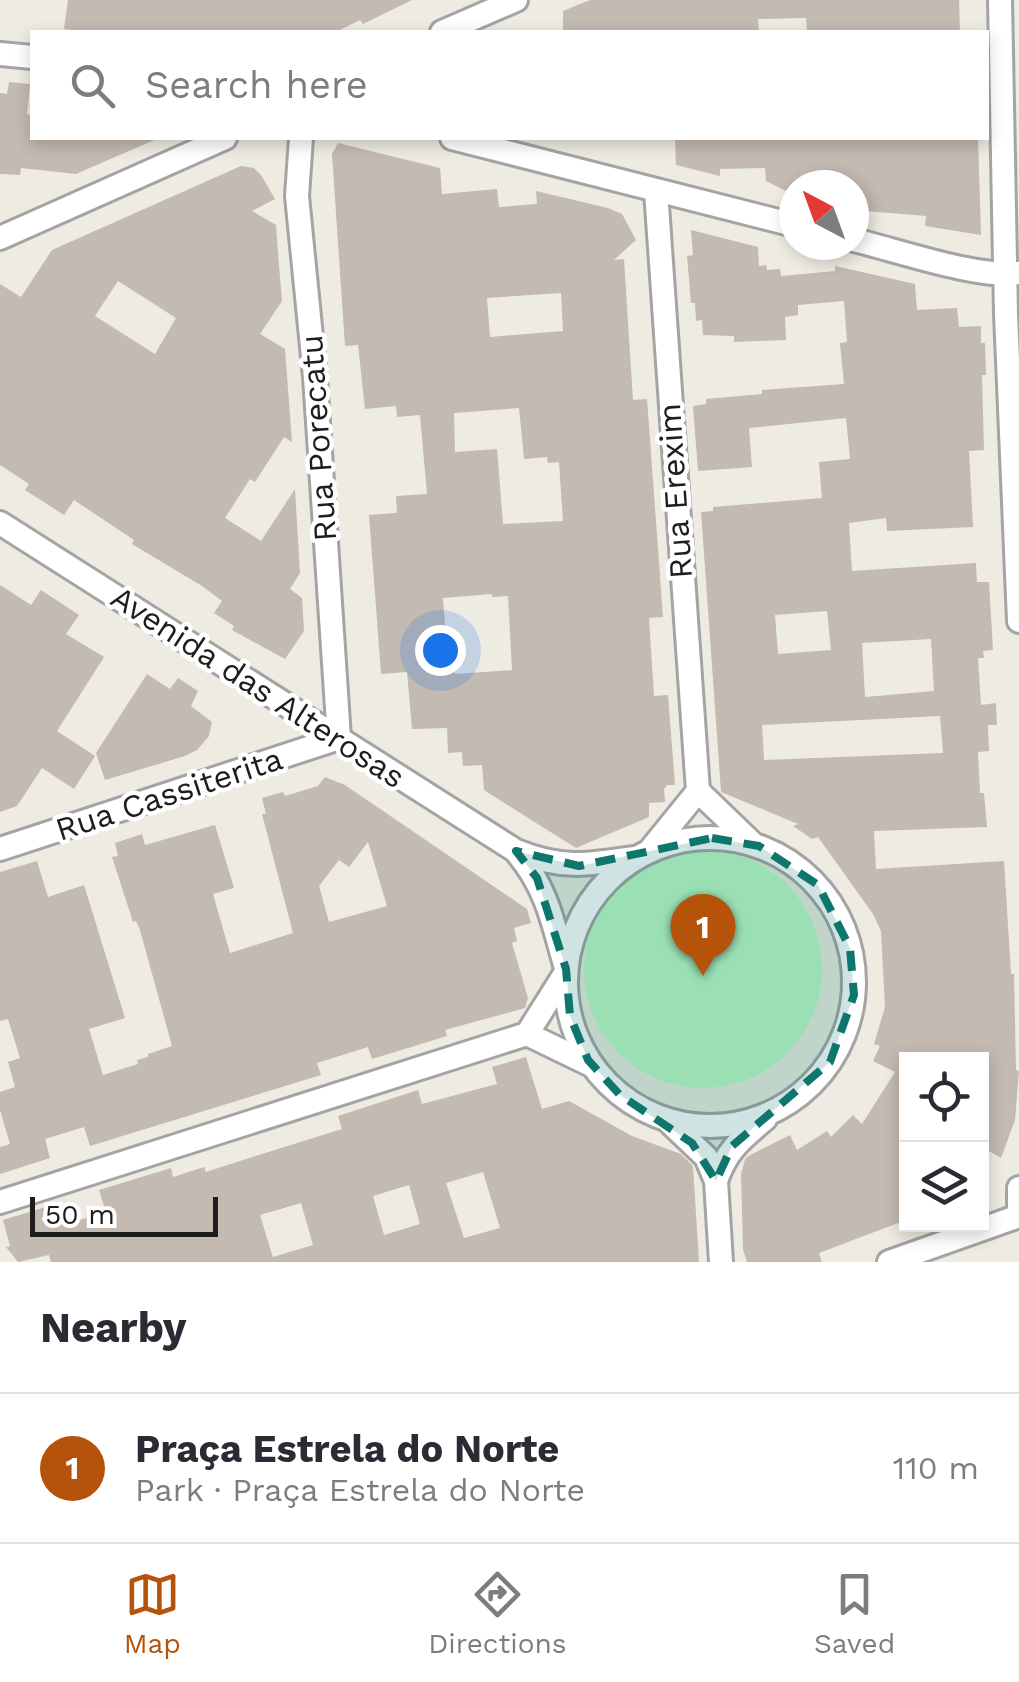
<!DOCTYPE html>
<meta charset="utf-8">
<style>
body{margin:0;font-family:"Work Sans",sans-serif;background:#f2f2f3;color:#2b2b33}
.controls{position:absolute;right:30px;bottom:30px;display:grid;overflow:hidden;border-radius:0px;box-shadow:0 5px 15px #0003}
.controls button{width:90px;height:90px;display:grid;place-items:center;padding:0;border:0;border-bottom:2px solid #e1e1e2;background:#fff;color:#2b2b33;font:50px sans-serif}
.compass{position:absolute;left:779px;top:170px;width:90px;height:90px;border-radius:50%;background:#fff;box-shadow:0 5px 15px #0003;rotate:319deg}
.scale{position:absolute;left:30px;bottom:25px;width:188px;box-sizing:border-box;padding-left:10px;border:5px solid #1d1d1d;border-top:0;font-size:28px;line-height:35px;white-space:nowrap;color:#1d1d1d;-webkit-text-stroke:8px #fff;paint-order:stroke}
.you{position:absolute;left:440px;top:650px;width:35px;height:35px;margin:-25px;border:8px solid #fff;border-radius:50%;background:#1a73e8;box-shadow:0 0 0 15px #1a73e833}
.badge{display:grid;place-items:center;width:65px;height:65px;border-radius:50%;background:#b45309;color:#fff;font-size:32px;font-weight:700}
.pin{position:absolute;translate:-50% -82px;filter:drop-shadow(0 2px 5px #0008)}
.pin::after{content:'';position:absolute;top:52px;width:35px;height:30px;background:inherit;clip-path:polygon(0 0,100% 0,50% 100%)}
.list{margin:0;padding:0;list-style:none}
h2{display:flex;justify-content:space-between;align-items:center;height:130px;margin:0;padding:0 40px;font-size:42px}
h2 small{font-size:32px;font-weight:400;color:#7c7c81}
.list li{display:grid;grid-template-columns:65px 1fr auto;gap:30px;align-items:center;box-sizing:border-box;height:150px;padding:0 40px;border-top:2px solid #e1e1e2}
.list b{display:block;font-size:38px;white-space:nowrap}
.list p{margin:0;font-size:32px;white-space:nowrap;color:#7c7c81}
.list em{font-size:32px;font-style:normal;color:#7c7c81}
.icon{flex:none;width:55px;height:55px;fill:none;stroke:currentColor;stroke-width:2;stroke-linecap:round;stroke-linejoin:round}
.map{position:relative;flex:none;width:1019px;height:1262px;overflow:hidden}
.search{position:absolute;background:#fff;box-shadow:0 5px 15px #0003;left:30px;right:30px;top:30px;height:110px;display:flex;align-items:center;gap:25px;box-sizing:border-box;padding:0 35px;border-radius:0px;color:#7c7c81;font-size:38px}
.sheet{height:280px;background:#fff}
nav{display:flex;justify-content:space-around;align-items:center;box-sizing:border-box;height:140px;border-top:2px solid #e1e1e2;background:#fff;font-size:28px;color:#7c7c81}
nav a{display:grid;justify-items:center;gap:5px}
nav .on{color:#b45309}
.map>svg:first-child{display:block}
.park{fill:#befac7}
.building{fill:#c3bab2;fill-rule:evenodd}
.lines{fill:none;stroke-linecap:round;stroke-linejoin:round}
.street-casing{stroke:#a4a4a4;stroke-width:28}
.street{stroke:#fff;stroke-width:22}
.marked{fill:#0f766e;fill-opacity:0.2;stroke:#0f766e;stroke-width:8;stroke-dasharray:20 12;stroke-linejoin:round}
.labels{text-anchor:middle;stroke-width:9;stroke-linejoin:round;paint-order:stroke}
.street-label{font-size:32px;fill:#1d1d1d;stroke:#fff}
</style>
<div class="map">
<svg width="1019" height="1262" viewBox="0 0 1019 1262">
<rect width="100%" height="100%" fill="#eeebe2"/>
<!-- park -->
<circle class="park" cx="703" cy="969" r="119"/>
<!-- building -->
<g class="building">
<polygon points="68,0 412,0 363,24 360,20 336,32 88,32 64,29"/>
<polygon points="590,0 959,0 960,32 807,32 806,18 758,19 759,32 563,32 563,11"/>
<polygon points="9,82 30,84 27,114 32,115 32,138 159,138 76,174 21,168 20,175 0,174 0,93 7,94"/>
<polygon points="675,138 978,138 981,235 925,226 926,216 854,210 854,185 794,185 794,195 766,181 765,168 720,169 720,176 676,165"/>
<path d="M 338,143 L 440,168 L 442,194 L 497,189 L 499,207 L 537,204 L 536,191 L 608,208 L 622,214 L 636,240 L 614,260 L 624,259 L 633,400 L 647,399 L 663,617 L 649,618 L 654,696 L 668,695 L 675,785 L 667,785 L 664,789 L 665,802 L 649,803 L 649,817 L 576,848 L 484,790 L 482,765 L 463,766 L 462,752 L 448,753 L 447,728 L 412,729 L 407,672 L 381,674 L 369,515 L 397,513 L 396,496 L 427,494 L 420,415 L 397,417 L 396,406 L 365,409 L 358,345 L 345,346 L 332,154 ZM 561,293 L 563,331 L 490,337 L 487,298 ZM 519,408 L 524,459 L 547,457 L 548,463 L 559,462 L 563,521 L 503,524 L 497,449 L 455,452 L 454,413 ZM 492,594 L 492,597 L 508,596 L 512,670 L 455,674 L 453,637 L 446,638 L 443,598 Z"/>
<path d="M 241,166 L 254,168 L 261,175 L 275,199 L 252,211 L 276,225 L 278,253 L 282,301 L 260,334 L 285,349 L 292,442 L 284,437 L 255,482 L 250,479 L 225,518 L 261,541 L 295,489 L 300,573 L 290,589 L 302,598 L 304,631 L 285,659 L 232,630 L 234,626 L 214,613 L 222,601 L 202,586 L 132,544 L 134,540 L 74,500 L 64,515 L 25,490 L 29,484 L 0,465 L 0,284 L 21,297 L 52,250 ZM 118,281 L 176,318 L 155,354 L 95,316 Z"/>
<path d="M 691,230 L 758,247 L 759,266 L 766,265 L 767,270 L 780,269 L 781,276 L 835,271 L 835,266 L 915,284 L 917,310 L 957,308 L 959,327 L 981,326 L 981,343 L 985,343 L 986,375 L 982,375 L 984,450 L 969,451 L 973,527 L 887,531 L 886,518 L 849,523 L 852,571 L 976,563 L 977,582 L 989,582 L 993,650 L 983,651 L 984,658 L 978,658 L 981,705 L 996,703 L 997,725 L 988,725 L 989,751 L 978,752 L 980,793 L 984,793 L 987,827 L 874,831 L 876,869 L 1004,861 L 1011,974 L 1014,974 L 1016,1070 L 1019,1071 L 1015,1120 L 1001,1158 L 982,1147 L 982,1060 L 906,1060 L 906,1220 L 819,1253 L 822,1262 L 747,1262 L 743,1249 L 741,1174 L 745,1159 L 750,1155 L 790,1135 L 797,1150 L 827,1131 L 831,1137 L 853,1115 L 862,1124 L 895,1072 L 873,1061 L 880,1046 L 874,1044 L 885,1007 L 881,931 L 873,914 L 818,837 L 812,839 L 793,826 L 798,824 L 721,792 L 701,512 L 713,511 L 713,507 L 822,498 L 819,462 L 850,459 L 846,418 L 749,428 L 752,467 L 698,471 L 693,406 L 706,404 L 706,399 L 762,394 L 762,390 L 844,384 L 840,343 L 847,342 L 844,301 L 798,305 L 798,315 L 785,317 L 786,340 L 734,342 L 734,336 L 703,335 L 702,320 L 696,321 L 695,303 L 691,303 L 687,256 L 693,255 ZM 827,611 L 831,650 L 778,654 L 775,615 ZM 931,639 L 934,691 L 865,697 L 862,643 ZM 940,716 L 943,753 L 764,760 L 762,725 Z"/>
<polygon points="0,585 31,605 41,590 79,615 66,634 104,657 57,731 95,756 74,789 42,768 17,806 0,812"/>
<polygon points="147,674 170,689 178,678 198,691 191,706 212,722 209,736 197,750 185,756 105,780 96,753"/>
<path d="M 325,777 L 345,785 L 527,909 L 531,923 L 514,928 L 517,941 L 512,943 L 528,998 L 525,1008 L 445,1030 L 447,1036 L 372,1059 L 368,1047 L 317,1063 L 321,1075 L 90,1146 L 84,1127 L 45,1139 L 50,1158 L 0,1174 L 0,1147 L 10,1144 L 0,1110 L 0,1092 L 15,1087 L 8,1062 L 20,1058 L 8,1019 L 0,1021 L 0,872 L 37,861 L 48,897 L 84,885 L 125,1018 L 89,1029 L 103,1075 L 138,1064 L 137,1060 L 148,1057 L 148,1054 L 172,1046 L 140,930 L 136,921 L 133,922 L 112,857 L 118,856 L 115,843 L 142,834 L 145,845 L 215,825 L 234,888 L 213,894 L 230,953 L 293,933 L 262,814 L 266,814 L 262,798 L 283,792 L 285,796 L 318,786 ZM 368,842 L 387,906 L 329,922 L 319,886 L 339,860 L 349,867 Z"/>
<path d="M 526,1057 L 542,1109 L 569,1101 L 632,1136 L 681,1154 L 693,1166 L 699,1262 L 51,1262 L 49,1255 L 18,1262 L 6,1247 L 10,1246 L 3,1220 L 62,1202 L 69,1223 L 106,1212 L 99,1190 L 171,1168 L 173,1177 L 204,1167 L 206,1172 L 246,1159 L 342,1129 L 338,1116 L 418,1090 L 422,1104 L 497,1084 L 492,1067 ZM 483,1172 L 500,1228 L 464,1238 L 446,1183 ZM 409,1185 L 420,1224 L 384,1235 L 373,1196 ZM 301,1203 L 313,1245 L 273,1257 L 274,1261 L 260,1215 Z"/>
</g>
<g class="lines">
<defs>
<g id="street">
<polyline points="1000,0 1006,314 1019,621"/>
<polyline points="442,32 516,0"/>
<polyline points="0,54 32,57"/>
<polyline points="452,138 794,225"/>
<polyline points="0,238 225,138"/>
<path d="M 854,240 C 896,250 979,279 1019,273"/>
<path d="M 0,523 L 516,851 C 560,869 587,865 633,858"/>
<polyline points="698,791 753,844"/>
<circle cx="710" cy="982" r="144"/>
<polyline points="0,849 339,738 315,377 297,196 301,138"/>
<polyline points="651,849 698,791 656,191"/>
<path d="M 518,854 C 547,889 553,923 565,965"/>
<polyline points="527,1034 591,1065"/>
<polyline points="667,1120 706,1157 716,1181 721,1262"/>
<path d="M 716,1181 C 726,1151 741,1139 765,1119"/>
<polyline points="1019,1188 1019,1206"/>
<polyline points="0,1202 527,1034 566,972"/>
<polyline points="889,1262 1019,1216"/>
</g>
</defs>
<!-- street casing -->
<use href="#street" class="street-casing"/>
<!-- street -->
<use href="#street" class="street"/>
</g>
<!-- marked area -->
<path class="marked" d="M 712,838 L 759,846 L 818,885 L 850,948 L 854,995 L 830,1062 L 732,1146 L 716,1181 L 692,1143 L 620,1095 L 588,1060 L 570,1016 L 566,969 L 537,878 L 516,851 L 579,866 Z"/>
<g class="labels">
<!-- street labels -->
<g class="street-label">
<text transform="translate(318 438) rotate(-94)" y="11">Rua Porecatu</text>
<text transform="translate(675 491) rotate(-94)" y="11">Rua Erexim</text>
<text transform="translate(258 687) rotate(33)" y="11">Avenida das Alterosas</text>
<text transform="translate(169 794) rotate(-18)" y="11">Rua Cassiterita</text>
</g>
</g>
</svg>
<div class="controls">
<button><svg class="icon" aria-label="locate" viewBox="0 0 24 24"><circle cx="12" cy="12" r="6"/><path d="M12 2v4M12 18v4M2 12h4M18 12h4"/></svg></button>
<button><svg class="icon" aria-label="layers" viewBox="0 0 24 24"><path d="M12 4l9 5-9 5-9-5zM3 14l9 5 9-5"/></svg></button>
</div>
<svg class="compass" viewBox="-18 -18 36 36"><path d="M0-13l5 13h-10z" fill="#e53935"/><path d="M0 13l5-13h-10z" fill="#7c7c81"/></svg>
<div class="scale">50 m</div>
<div class="you"></div>
<div class="pin badge" style="left:703px;top:976px">1</div>
<div class="search"><svg class="icon" aria-label="search" viewBox="0 0 24 24"><circle cx="10" cy="10" r="6"/><path d="M15 15l6 6"/></svg>Search here</div>
</div>
<section class="sheet">
<h2>Nearby<small></small></h2>
<ul class="list">
<li><span class="badge">1</span><div><b>Praça Estrela do Norte</b><p>Park · Praça Estrela do Norte</p></div><em>110 m</em></li>
</ul>
</section>
<nav>
<a class="on"><svg class="icon" aria-label="map" viewBox="0 0 24 24"><path d="M3 6l6-2 6 2 6-2v14l-6 2-6-2-6 2zM9 4v14M15 6v14"/></svg>Map</a>
<a><svg class="icon" aria-label="directions" viewBox="0 0 24 24"><path d="M12 3l9 9-9 9-9-9zM9 14v-3h6M13 9l2 2-2 2"/></svg>Directions</a>
<a><svg class="icon" aria-label="saved" viewBox="0 0 24 24"><path d="M7 4h10v16l-5-4-5 4z"/></svg>Saved</a>
</nav>
